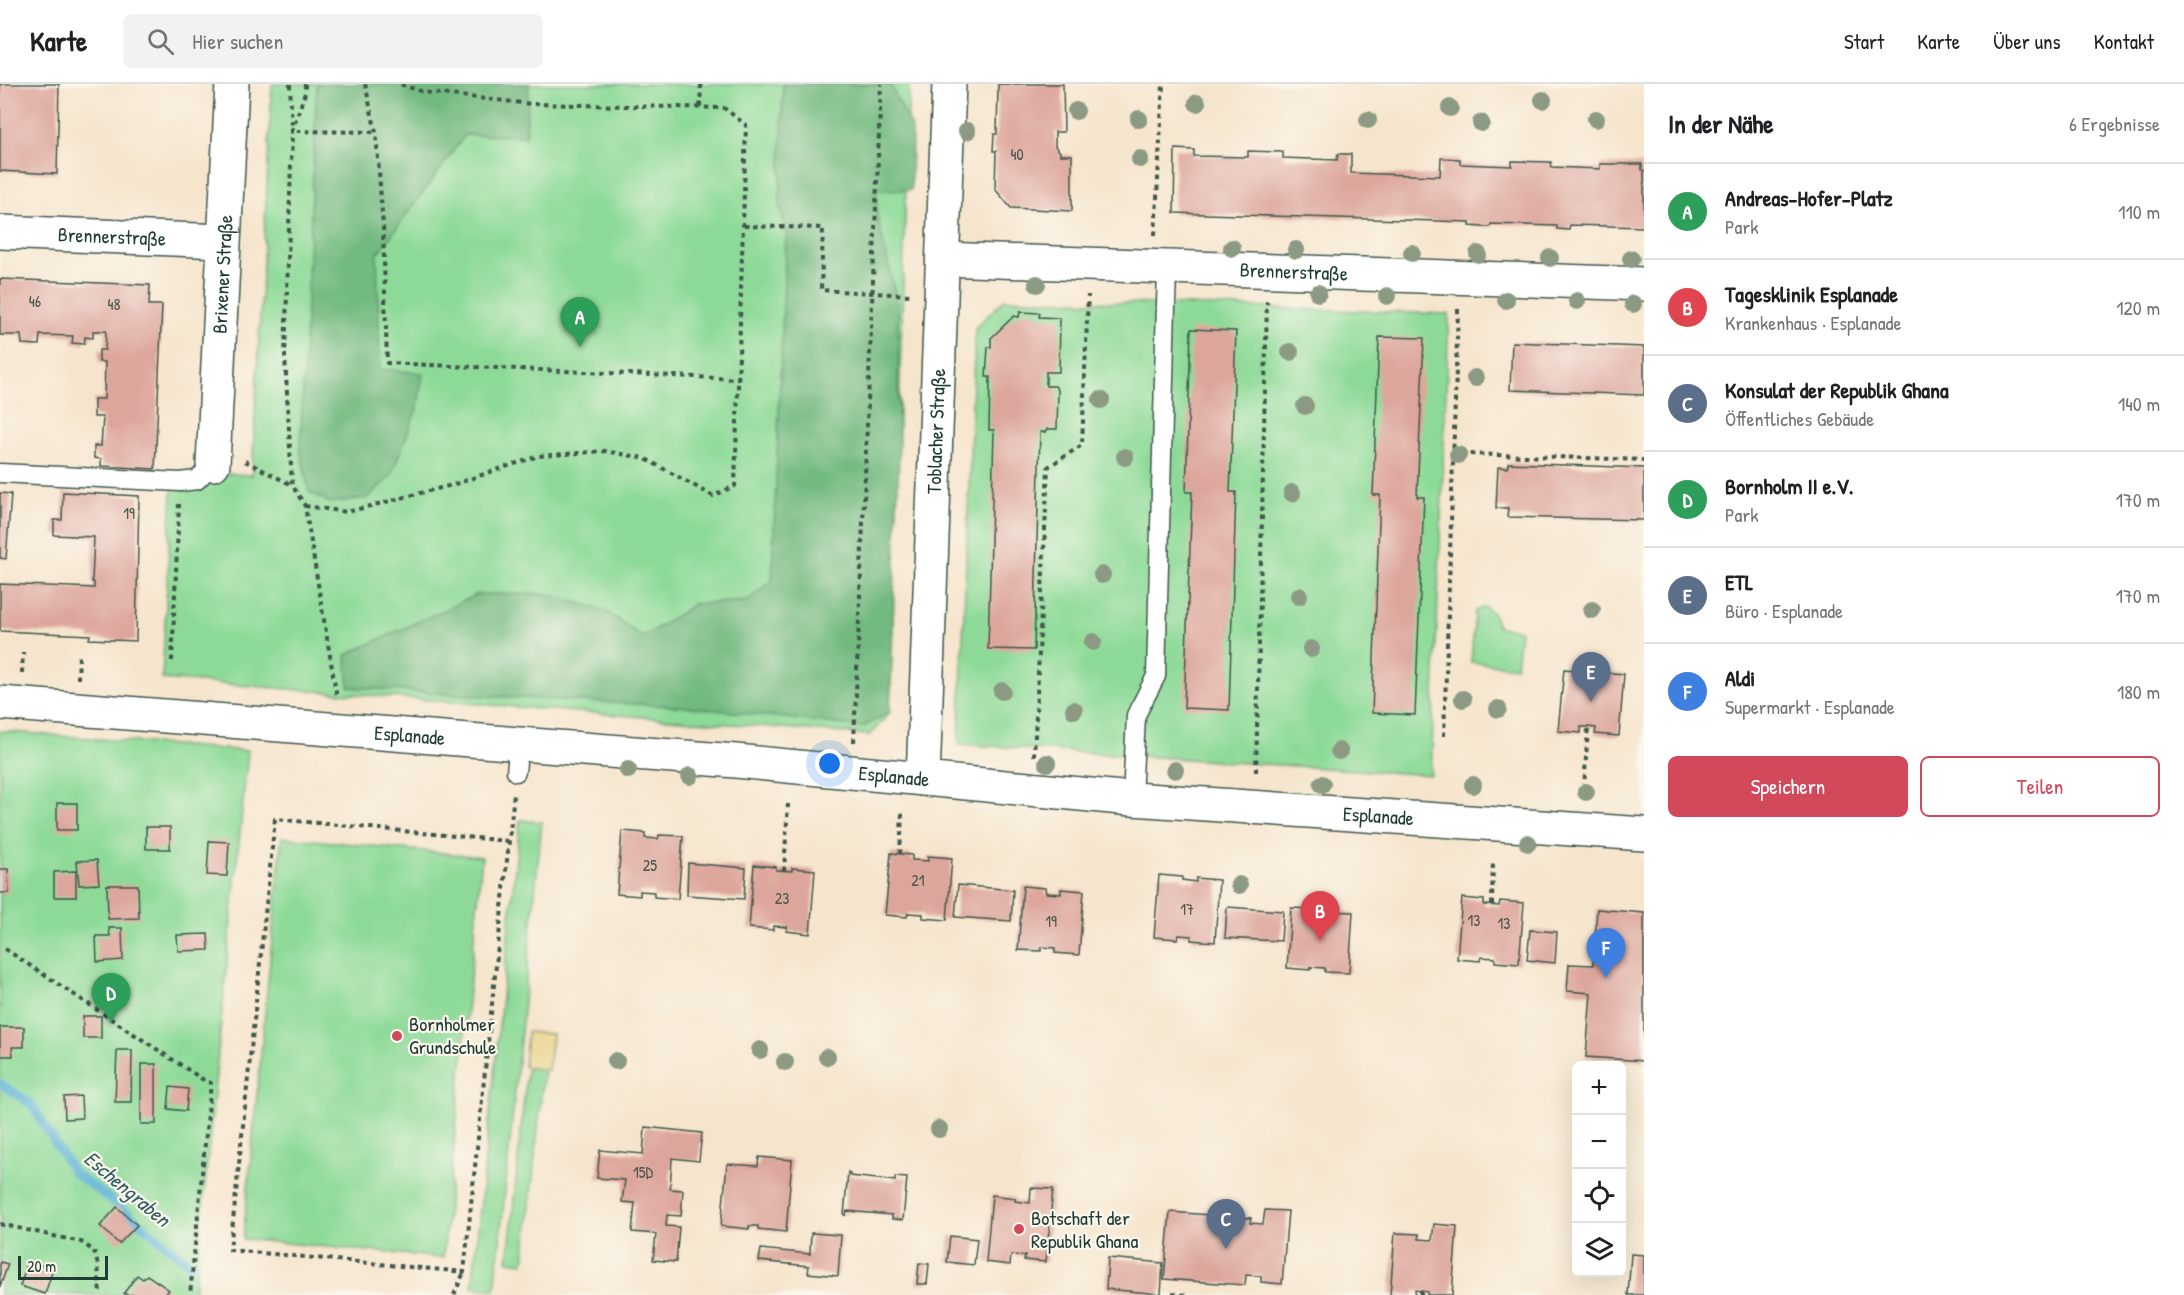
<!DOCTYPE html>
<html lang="de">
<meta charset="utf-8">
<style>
body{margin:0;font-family:"Patrick Hand",sans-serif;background:#f2f2f2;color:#202124}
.controls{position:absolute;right:18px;bottom:18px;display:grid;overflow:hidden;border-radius:9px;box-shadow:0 6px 24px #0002}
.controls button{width:54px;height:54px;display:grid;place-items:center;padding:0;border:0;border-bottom:2px solid #e0e0e0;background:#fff;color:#202124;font:30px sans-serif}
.scale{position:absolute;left:18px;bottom:15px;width:90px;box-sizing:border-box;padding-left:6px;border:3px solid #1f3d34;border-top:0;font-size:16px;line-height:21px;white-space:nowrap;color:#1f3d34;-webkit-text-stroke:4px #fbf7ec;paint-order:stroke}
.you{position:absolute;left:830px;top:680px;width:21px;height:21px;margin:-15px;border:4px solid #fff;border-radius:50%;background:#1a73e8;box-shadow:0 0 0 9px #1a73e833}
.badge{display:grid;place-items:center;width:39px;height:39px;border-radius:50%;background:#d1495b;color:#fff;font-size:20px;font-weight:700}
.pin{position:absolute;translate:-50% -50px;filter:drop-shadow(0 2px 3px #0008)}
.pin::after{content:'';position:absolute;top:32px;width:21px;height:18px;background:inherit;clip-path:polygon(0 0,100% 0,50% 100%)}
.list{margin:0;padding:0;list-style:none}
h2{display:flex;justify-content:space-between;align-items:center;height:78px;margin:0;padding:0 24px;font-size:26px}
h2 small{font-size:20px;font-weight:400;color:#757577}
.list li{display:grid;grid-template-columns:39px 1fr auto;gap:18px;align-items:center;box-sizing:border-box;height:96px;padding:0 24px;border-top:2px solid #e0e0e0}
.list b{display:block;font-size:22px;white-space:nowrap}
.list p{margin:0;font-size:20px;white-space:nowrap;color:#757577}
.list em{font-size:20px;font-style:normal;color:#757577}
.actions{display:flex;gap:12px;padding:18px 24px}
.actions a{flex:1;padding:14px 0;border:2px solid #d1495b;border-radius:9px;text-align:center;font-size:21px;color:#d1495b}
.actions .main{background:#d1495b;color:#fff}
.icon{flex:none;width:33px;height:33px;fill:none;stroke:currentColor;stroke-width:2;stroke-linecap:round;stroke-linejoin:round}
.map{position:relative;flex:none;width:1644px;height:1211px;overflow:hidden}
header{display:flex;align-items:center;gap:36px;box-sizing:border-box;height:84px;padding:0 30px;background:#fff;border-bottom:2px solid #e0e0e0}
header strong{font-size:28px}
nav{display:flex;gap:33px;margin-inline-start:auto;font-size:21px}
.search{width:420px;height:54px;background:#f2f2f2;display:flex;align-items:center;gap:15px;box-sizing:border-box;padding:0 21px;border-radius:9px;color:#757577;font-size:22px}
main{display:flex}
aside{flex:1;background:#fff}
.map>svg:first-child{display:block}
.green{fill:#8dda98;stroke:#568c66;stroke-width:1.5}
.forest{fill:#72ba80;stroke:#487c5a;stroke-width:1.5}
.sand{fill:#eeda9e;stroke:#868c69;stroke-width:1.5}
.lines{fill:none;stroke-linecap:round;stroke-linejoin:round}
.stream{stroke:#59b2d6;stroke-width:9}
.building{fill:#dda69c}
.lane-casing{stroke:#3f564b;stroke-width:21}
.street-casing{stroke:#3f564b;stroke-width:36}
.path{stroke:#3f564b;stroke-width:4;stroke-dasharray:4.5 4.5;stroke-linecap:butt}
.lane{stroke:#fff;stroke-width:18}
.street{stroke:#fff;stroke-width:33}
.tree{fill:#8c9a84}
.poi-dot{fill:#d1495b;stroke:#fbf7ec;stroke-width:2}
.labels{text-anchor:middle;stroke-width:4.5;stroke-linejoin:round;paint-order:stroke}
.number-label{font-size:16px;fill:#4e574e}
.street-label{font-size:20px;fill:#1f3d34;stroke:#fbf7ec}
.poi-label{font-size:20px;fill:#1f3d34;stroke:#fbf7ec;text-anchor:start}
.water-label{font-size:21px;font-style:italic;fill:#306065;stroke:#fbf7ec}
</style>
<header>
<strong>Karte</strong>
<div class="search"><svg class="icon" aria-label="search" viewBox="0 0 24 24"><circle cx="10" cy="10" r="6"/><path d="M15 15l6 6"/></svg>Hier suchen</div>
<nav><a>Start</a><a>Karte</a><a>Über uns</a><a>Kontakt</a></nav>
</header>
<main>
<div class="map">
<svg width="1644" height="1211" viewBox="0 0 1644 1211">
<rect width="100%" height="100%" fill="#fbf7ec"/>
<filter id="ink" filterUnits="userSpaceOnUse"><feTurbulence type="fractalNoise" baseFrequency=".0167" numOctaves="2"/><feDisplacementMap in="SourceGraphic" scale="12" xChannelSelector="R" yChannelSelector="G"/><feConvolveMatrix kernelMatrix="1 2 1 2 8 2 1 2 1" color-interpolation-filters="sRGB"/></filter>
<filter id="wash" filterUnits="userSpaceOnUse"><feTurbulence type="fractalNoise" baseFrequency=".008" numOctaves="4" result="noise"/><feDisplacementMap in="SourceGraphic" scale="24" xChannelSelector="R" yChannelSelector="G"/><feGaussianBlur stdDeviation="1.35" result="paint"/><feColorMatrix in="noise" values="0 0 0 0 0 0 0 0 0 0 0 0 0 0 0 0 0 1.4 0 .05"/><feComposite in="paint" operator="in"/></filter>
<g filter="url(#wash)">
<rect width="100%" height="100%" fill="#f6e5cd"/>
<!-- green -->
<g class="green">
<polygon points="272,0 909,0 890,628 870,651 162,595 173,387 252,391"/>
<polygon points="1005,215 1449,230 1431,691 959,660 975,244"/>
<polygon points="1484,523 1493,529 1498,543 1520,546 1516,583 1471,578 1475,527"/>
<polygon points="0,647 248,667 194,1211 0,1211"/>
<polygon points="520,736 542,738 495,1206 472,1204"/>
<polygon points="282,753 482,773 443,1174 243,1155"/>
<polygon points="527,984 544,985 524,1179 508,1177"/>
</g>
<!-- forest -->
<g class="forest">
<polygon points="317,0 529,0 526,52 465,51 377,171 380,285 423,289 418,322 391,392 367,414 330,419 309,408 300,365"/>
<polygon points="783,0 890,0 912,45 911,106 876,106 877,131 898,222 899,369 890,628 863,643 690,623 448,610 349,603 346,571 478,510 547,510 604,526 643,553 694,520 747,517 772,496 786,147 780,124"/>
</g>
<!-- sand -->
<polygon class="sand" points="527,948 552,950 548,986 524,983"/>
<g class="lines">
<!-- stream -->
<polyline class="stream" points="0,999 31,1020 73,1088 115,1119 191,1181"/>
</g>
<g id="blocks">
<!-- building -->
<g class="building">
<polygon points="0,0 59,0 57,90 0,87"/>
<polygon points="998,0 1063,0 1064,48 1055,48 1055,62 1060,68 1060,71 1072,71 1072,127 1011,124 995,105 996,67 993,67 994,50 997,50"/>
<polygon points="1175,65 1194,66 1194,72 1248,73 1248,67 1283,68 1283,74 1337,76 1338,70 1351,70 1351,89 1440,92 1441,74 1460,75 1460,80 1512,82 1512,77 1551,78 1551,83 1600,85 1600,80 1642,80 1642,86 1644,86 1644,143 1570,141 1569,146 1557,145 1557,142 1491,140 1490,143 1483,143 1470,142 1470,138 1174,129"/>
<polygon points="0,195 150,201 149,221 162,221 155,385 101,382 101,375 94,374 94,362 101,362 103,333 94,333 94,315 104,315 105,278 99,278 99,266 105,266 106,247 93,247 93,254 85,253 84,260 72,259 73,252 40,251 39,261 22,260 21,251 0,251"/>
<polygon points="1020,228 1040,229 1039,233 1060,234 1059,288 1046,288 1046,302 1055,302 1058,306 1057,345 1047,345 1046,348 1040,348 1034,566 988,565 994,346 989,346 990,293 986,293 988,263 991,263 991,254 1014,232 1019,233"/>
<polygon points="1191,245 1236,247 1230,408 1236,408 1229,626 1184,624 1192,408 1186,408"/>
<polygon points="1379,253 1424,254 1417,413 1424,413 1415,631 1372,629 1380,411 1373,411"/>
<polygon points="1512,258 1644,263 1644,311 1510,306"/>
<polygon points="1508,379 1644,384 1644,436 1507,433 1508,424 1496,424 1498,383 1508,384"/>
<polygon points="63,408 139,412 136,557 89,555 90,551 0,547 0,500 94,504 94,498 92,498 94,453 54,451 54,436 62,436"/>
<polygon points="0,409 11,410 6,475 0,474"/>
<polygon points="1564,585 1586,587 1586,592 1599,593 1600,588 1624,590 1619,652 1595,650 1596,644 1588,643 1581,643 1581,649 1558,647"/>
<rect x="57" y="719" width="20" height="27"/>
<rect x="146" y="743" width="24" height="22"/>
<polygon points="622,747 645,749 645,754 658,755 659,751 683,752 678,815 654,813 654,808 640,807 640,812 617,810"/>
<polygon points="209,757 229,758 227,792 207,791"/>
<polygon points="891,769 912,771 912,776 928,777 928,772 952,774 947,836 923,834 923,830 908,829 907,833 885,831"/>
<polygon points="97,776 99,800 79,801 77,777"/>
<polygon points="688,779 746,784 744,815 687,811"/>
<polygon points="754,781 776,783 776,786 792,787 792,784 815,786 810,850 786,847 787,843 773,842 773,846 749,844"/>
<polygon points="0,785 8,785 9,809 0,809"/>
<polygon points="76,787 76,813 54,813 54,788"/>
<polygon points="1159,791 1182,793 1182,796 1196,798 1196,794 1219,796 1215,858 1191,856 1192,852 1178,851 1177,855 1154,853"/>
<polygon points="107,801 138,801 139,834 108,835"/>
<polygon points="958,801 1013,806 1011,837 955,833"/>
<polygon points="1023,802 1045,804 1046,809 1061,810 1061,805 1084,807 1079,871 1055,869 1055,864 1041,863 1041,867 1018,866"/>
<polygon points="1462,814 1484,816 1484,821 1499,822 1500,817 1524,819 1519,880 1495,878 1495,874 1481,873 1480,877 1457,875"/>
<polygon points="1227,823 1283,827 1281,857 1225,854"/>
<polygon points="1291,824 1314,825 1314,830 1328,832 1329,827 1353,828 1349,889 1325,888 1325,884 1310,883 1310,886 1287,884"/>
<polygon points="1597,825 1644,829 1644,977 1586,973 1591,909 1567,907 1569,880 1593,881"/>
<polygon points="109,844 122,844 123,876 97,878 96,852 110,852"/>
<polygon points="1530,846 1557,848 1555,879 1527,876"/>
<polygon points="208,850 209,866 178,867 177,851"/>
<rect x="83" y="932" width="18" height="22"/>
<polygon points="0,943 24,943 24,963 12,963 13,972 0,972"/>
<polygon points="117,966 132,966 131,1018 115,1018"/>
<rect x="141" y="980" width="15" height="60"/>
<polygon points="170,1003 188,1005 186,1027 168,1025"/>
<polygon points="81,1012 82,1034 65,1035 64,1013"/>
<polygon points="645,1043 702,1049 699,1077 672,1074 670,1105 683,1106 681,1132 667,1131 666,1142 679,1143 676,1178 653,1176 656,1150 632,1148 635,1119 622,1118 625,1096 597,1094 600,1066 643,1070"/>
<polygon points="759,1073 792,1076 786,1148 758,1145 758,1142 749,1142 749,1145 721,1142 727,1080 758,1082"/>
<polygon points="848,1088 850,1089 850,1092 895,1097 895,1093 907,1094 903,1136 892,1135 892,1131 847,1127 846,1131 844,1131"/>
<polygon points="1031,1104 1053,1105 1046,1178 1024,1176 1025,1172 1011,1171 1010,1181 986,1178 992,1111 1015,1114 1015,1117 1030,1119"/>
<polygon points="117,1123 137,1141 119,1160 100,1142"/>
<polygon points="1265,1126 1288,1127 1282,1200 1261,1198 1261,1192 1246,1191 1245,1201 1164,1195 1170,1128 1251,1134 1250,1139 1263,1140"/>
<polygon points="1434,1140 1457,1142 1452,1211 1427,1211 1428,1208 1415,1206 1415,1211 1390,1211 1395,1149 1419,1150 1419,1155 1432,1156"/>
<polygon points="811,1149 841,1151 838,1192 808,1189 809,1182 759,1177 761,1165 810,1170"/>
<polygon points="950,1152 977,1155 974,1181 947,1178"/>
<polygon points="1631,1170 1644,1171 1644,1211 1628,1211"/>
<polygon points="1108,1174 1163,1179 1161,1210 1106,1205"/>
<polygon points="28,1177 53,1185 45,1210 20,1202"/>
<polygon points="0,1178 8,1180 0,1203"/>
<polygon points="919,1179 929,1180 927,1200 917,1200"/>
<polygon points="137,1191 143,1195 147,1191 169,1206 165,1211 127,1211 124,1209"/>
</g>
</g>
</g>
<g filter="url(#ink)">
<use href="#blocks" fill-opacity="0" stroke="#3f564b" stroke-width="1.5"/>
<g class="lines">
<defs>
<g id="lane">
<polyline points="0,389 180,398 197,396 213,380"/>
<polyline points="516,688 519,659"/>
<polyline points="1132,715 1136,631 1156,592 1167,184"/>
</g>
<g id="street">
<path id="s1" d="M 0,148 L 223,157"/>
<path id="s2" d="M 943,175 L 1644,200"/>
<path id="s3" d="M 213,380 L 232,0"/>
<path id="s4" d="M 0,619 L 736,677 L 1132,715 L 1644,750"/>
<path id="s5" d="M 923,695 L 949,0"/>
</g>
</defs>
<!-- lane casing -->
<use href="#lane" class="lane-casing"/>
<!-- street casing -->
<use href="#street" class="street-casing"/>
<!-- path -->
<g class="path">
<polyline points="290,0 292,47 285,272 292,401 305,422 337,614"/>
<polyline points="305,0 305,9 292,47 376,48"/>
<polyline points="365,0 376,48 383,142 387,279 739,295"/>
<polyline points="700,23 701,0"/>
<polyline points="744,142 823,144 821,206 911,211"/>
<polyline points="1155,151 1163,0"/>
<polyline points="1454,365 1462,365 1467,370 1644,376"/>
<polyline points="1453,376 1462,376 1467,370"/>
<polyline points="245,377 292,401"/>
<polyline points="305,422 347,428 452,401 538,372 605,367 644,374 713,412 735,402 746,41 724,24 531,20 423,8 400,0"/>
<polyline points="172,577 179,420"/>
<polyline points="22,589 23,568"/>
<polyline points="78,595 79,572"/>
<polyline points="1444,652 1458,225"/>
<polyline points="854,658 881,0"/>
<polyline points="1034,672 1048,383 1082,361 1088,211"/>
<polyline points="1256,688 1267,217"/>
<polyline points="1584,704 1588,643"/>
<polyline points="508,757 275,735 230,1166 464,1188 514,709"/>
<polyline points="900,770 902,729"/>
<polyline points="784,787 788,720"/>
<polyline points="1492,821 1493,776"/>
<polyline points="5,865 202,995 211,999 190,1211"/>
<polyline points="0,1140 81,1158 94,1167 98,1181 100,1211"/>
<polyline points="1172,1210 1189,1211"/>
<polyline points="454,1211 464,1188"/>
<polyline points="1421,1211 1421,1207"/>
</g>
<!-- lane -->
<use href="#lane" class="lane"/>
<!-- street -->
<use href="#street" class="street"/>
</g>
<!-- trees -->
<g class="tree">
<circle cx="1543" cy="16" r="9"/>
<circle cx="1197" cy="19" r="9"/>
<circle cx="1450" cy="24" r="9"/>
<circle cx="1076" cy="27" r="9"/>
<circle cx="1139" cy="35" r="9"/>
<circle cx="1596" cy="35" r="9"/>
<circle cx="1368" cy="36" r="9"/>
<circle cx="1481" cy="39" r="9"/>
<circle cx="967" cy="47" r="9"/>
<circle cx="1140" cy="75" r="9"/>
<circle cx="1232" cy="164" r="9"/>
<circle cx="1296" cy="166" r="9"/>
<circle cx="1412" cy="169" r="9"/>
<circle cx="1478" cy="170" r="9"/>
<circle cx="1550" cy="174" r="9"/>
<circle cx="1631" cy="175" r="9"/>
<circle cx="1037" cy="200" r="9"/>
<circle cx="1318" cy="209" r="9"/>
<circle cx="1387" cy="212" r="9"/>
<circle cx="1506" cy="216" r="9"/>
<circle cx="1577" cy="217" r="9"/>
<circle cx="1633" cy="220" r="9"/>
<circle cx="1290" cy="268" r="9"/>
<circle cx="1475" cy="294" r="9"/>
<circle cx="1101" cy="316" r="9"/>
<circle cx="1305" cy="322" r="9"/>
<circle cx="1458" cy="371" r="9"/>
<circle cx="1125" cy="373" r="9"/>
<circle cx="1292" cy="409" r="9"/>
<circle cx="1102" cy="491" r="9"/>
<circle cx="1299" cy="512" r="9"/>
<circle cx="1592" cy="526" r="9"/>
<circle cx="1093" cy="558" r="9"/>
<circle cx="1311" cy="565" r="9"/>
<circle cx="1002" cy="607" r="9"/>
<circle cx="1463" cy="615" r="9"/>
<circle cx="1498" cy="625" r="9"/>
<circle cx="1074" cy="626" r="9"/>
<circle cx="1339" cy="667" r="9"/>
<circle cx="1047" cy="679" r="9"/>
<circle cx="628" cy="686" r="9"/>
<circle cx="1175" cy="686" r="9"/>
<circle cx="690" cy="692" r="9"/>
<circle cx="1322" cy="700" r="9"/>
<circle cx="1473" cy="701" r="9"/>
<circle cx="1586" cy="708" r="9"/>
<circle cx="1528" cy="759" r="9"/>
<circle cx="1239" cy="801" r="9"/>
<circle cx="760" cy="966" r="9"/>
<circle cx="827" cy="973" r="9"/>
<circle cx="616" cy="977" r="9"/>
<circle cx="785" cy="978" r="9"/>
<circle cx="939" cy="1045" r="9"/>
</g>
</g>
<!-- markers -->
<g class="poi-dot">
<circle cx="397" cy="952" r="6"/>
<circle cx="1019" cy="1145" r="6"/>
</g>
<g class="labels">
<!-- number labels -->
<g class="number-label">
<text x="1017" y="76">40</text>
<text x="35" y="223">46</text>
<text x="114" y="226">48</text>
<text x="129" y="435">19</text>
<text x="650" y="787">25</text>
<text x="918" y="802">21</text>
<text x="782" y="820">23</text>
<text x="1187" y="831">17</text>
<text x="1474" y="842">13</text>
<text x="1051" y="843">19</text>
<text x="1504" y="845">13</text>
<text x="643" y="1094">15D</text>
</g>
<!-- street labels -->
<g class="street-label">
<text dy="7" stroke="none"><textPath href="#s1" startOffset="112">Brennerstraße</textPath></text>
<text dy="7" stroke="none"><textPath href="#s2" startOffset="351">Brennerstraße</textPath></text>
<text dy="7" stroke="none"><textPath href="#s3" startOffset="190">Brixener Straße</textPath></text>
<text dy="7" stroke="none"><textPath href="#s5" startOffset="348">Toblacher Straße</textPath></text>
<text dy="7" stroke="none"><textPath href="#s4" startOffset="411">Esplanade</textPath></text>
<text dy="7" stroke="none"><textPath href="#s4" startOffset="897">Esplanade</textPath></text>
<text dy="7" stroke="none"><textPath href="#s4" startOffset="1383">Esplanade</textPath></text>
</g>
<!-- poi labels -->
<g class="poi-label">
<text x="409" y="947">Bornholmer<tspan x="409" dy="23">Grundschule</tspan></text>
<text x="1031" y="1141">Botschaft der<tspan x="1031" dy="23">Republik Ghana</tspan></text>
</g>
<!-- water labels -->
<g class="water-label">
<text transform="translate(127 1105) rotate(40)" y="7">Eschengraben</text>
</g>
</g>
</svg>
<div class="controls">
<button>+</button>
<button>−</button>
<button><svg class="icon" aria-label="locate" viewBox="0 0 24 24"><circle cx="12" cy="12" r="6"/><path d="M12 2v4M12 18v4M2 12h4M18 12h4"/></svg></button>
<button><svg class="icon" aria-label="layers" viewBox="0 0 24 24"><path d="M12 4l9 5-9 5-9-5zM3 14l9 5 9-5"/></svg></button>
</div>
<div class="scale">20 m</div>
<div class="you"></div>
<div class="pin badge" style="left:580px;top:263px;background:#2e9e5b">A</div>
<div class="pin badge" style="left:1320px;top:857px;background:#e0444e">B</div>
<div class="pin badge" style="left:1226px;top:1165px;background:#5c6f8a">C</div>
<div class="pin badge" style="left:111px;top:939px;background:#2e9e5b">D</div>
<div class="pin badge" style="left:1591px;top:618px;background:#5c6f8a">E</div>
<div class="pin badge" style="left:1606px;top:894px;background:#3f7fe0">F</div>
</div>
<aside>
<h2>In der Nähe<small>6 Ergebnisse</small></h2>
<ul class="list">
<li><span class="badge" style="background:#2e9e5b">A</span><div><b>Andreas-Hofer-Platz</b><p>Park</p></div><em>110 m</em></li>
<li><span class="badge" style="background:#e0444e">B</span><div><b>Tagesklinik Esplanade</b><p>Krankenhaus · Esplanade</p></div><em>120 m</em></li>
<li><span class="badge" style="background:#5c6f8a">C</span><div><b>Konsulat der Republik Ghana</b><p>Öffentliches Gebäude</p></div><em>140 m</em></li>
<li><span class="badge" style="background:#2e9e5b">D</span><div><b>Bornholm II e.V.</b><p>Park</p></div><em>170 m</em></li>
<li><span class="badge" style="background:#5c6f8a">E</span><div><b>ETL</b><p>Büro · Esplanade</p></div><em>170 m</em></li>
<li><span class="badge" style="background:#3f7fe0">F</span><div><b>Aldi</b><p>Supermarkt · Esplanade</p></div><em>180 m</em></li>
</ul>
<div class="actions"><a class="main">Speichern</a><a>Teilen</a></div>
</aside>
</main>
